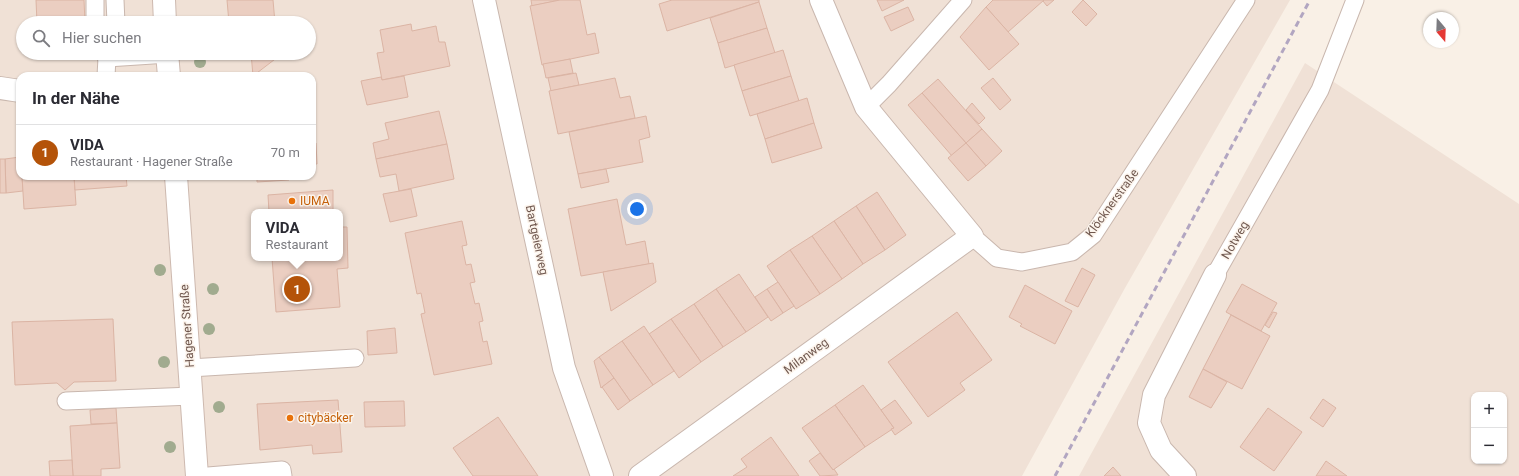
<!DOCTYPE html>
<html lang="de">
<meta charset="utf-8">
<style>
body{margin:0;font-family:Roboto,sans-serif;background:#f7f7f7;color:#2b2b33}
.controls{position:absolute;right:12px;bottom:12px;display:grid;overflow:hidden;border-radius:8px;box-shadow:0 1px 3px #0004}
.controls button{width:36px;height:36px;display:grid;place-items:center;padding:0;border:0;border-bottom:1px solid #e1e1e2;background:#fff;color:#2b2b33;font:20px sans-serif}
.compass{position:absolute;left:1423px;top:12px;width:36px;height:36px;border-radius:50%;background:#fff;box-shadow:0 1px 3px #0004;rotate:161deg}
.you{position:absolute;left:637px;top:209px;width:14px;height:14px;margin:-10px;border:3px solid #fff;border-radius:50%;background:#1a73e8;box-shadow:0 0 0 6px #1a73e833}
.badge{display:grid;place-items:center;width:26px;height:26px;border-radius:50%;background:#b45309;color:#fff;font-size:13px;font-weight:700}
.pin{position:absolute;translate:-50% -50%;border:2px solid #fff;box-shadow:0 1px 4px #0006}
.popup{position:absolute;left:251px;top:209px;width:92px;height:52px;box-sizing:border-box;display:grid;place-content:center;border-radius:8px;background:#fff;filter:drop-shadow(0 1px 3px #0005);font-size:13px;white-space:nowrap;color:#7c7c81}
.popup b{font-size:15px;color:#2b2b33}
.popup::after{content:'';position:absolute;left:50%;top:100%;margin-left:-8px;border:8px solid transparent;border-top-color:#fff}
.list{margin:0;padding:0;list-style:none}
h2{display:flex;justify-content:space-between;align-items:center;height:52px;margin:0;padding:0 16px;font-size:17px}
h2 small{font-size:13px;font-weight:400;color:#7c7c81}
.list li{display:grid;grid-template-columns:26px 1fr auto;gap:12px;align-items:center;box-sizing:border-box;height:56px;padding:0 16px;border-top:1px solid #e1e1e2}
.list b{display:block;font-size:15px;white-space:nowrap}
.list p{margin:0;font-size:13px;white-space:nowrap;color:#7c7c81}
.list em{font-size:13px;font-style:normal;color:#7c7c81}
.icon{flex:none;width:22px;height:22px;fill:none;stroke:currentColor;stroke-width:2;stroke-linecap:round;stroke-linejoin:round}
.map{position:relative;flex:none;width:1519px;height:476px;overflow:hidden}
.search{position:absolute;background:#fff;box-shadow:0 1px 3px #0004;left:16px;top:16px;width:300px;height:44px;display:flex;align-items:center;gap:10px;box-sizing:border-box;padding:0 14px;border-radius:22px;color:#7c7c81;font-size:15px}
.panel{position:absolute;background:#fff;box-shadow:0 1px 3px #0004;left:16px;top:72px;width:300px;height:108px;border-radius:12px}
.map>svg:first-child{display:block}
.residential{fill:#f0e1d6;fill-rule:evenodd}
.building{fill:#ebcec1;stroke:#dbb4a4}
.lines{fill:none;stroke-linecap:round;stroke-linejoin:round}
.service-casing{stroke:#c9b7ae;stroke-width:19}
.minor-casing{stroke:#c9b7ae;stroke-width:24}
.secondary-casing{stroke:#cdb9af;stroke-width:24}
.service{stroke:#fff;stroke-width:17}
.minor{stroke:#fff;stroke-width:22}
.secondary{stroke:#fff;stroke-width:22}
.rail{stroke:#b2a6c1;stroke-width:3;stroke-dasharray:6 4;stroke-linecap:butt}
.tree{fill:#a1ab8f}
.food-dot{fill:#e8710a;stroke:#fcf4ec;stroke-width:1.5}
.labels{text-anchor:middle;stroke-width:3;stroke-linejoin:round;paint-order:stroke}
.food-label{font-size:12px;fill:#c56008;stroke:#fcf4ec;text-anchor:start}
.street-label{font-size:12px;fill:#6f574e;stroke:#fcf4ec}
</style>
<div class="map">
<svg width="1519" height="476" viewBox="0 0 1519 476">
<rect width="100%" height="100%" fill="#f9f0e6"/>
<!-- residential -->
<g class="residential">
<path d="M 0,0 L 1290,0 L 1125,288 L 1022,476 L 0,476 ZM 23,23 L 309,23 L 309,53 L 23,53 ZM 20,76 L 312,76 L 312,176 L 20,176 ZM 254,212 L 340,212 L 340,258 L 254,258 Z"/>
<path d="M 1305,63 L 1519,204 L 1519,476 L 1079,476 ZM 1474,395 L 1504,395 L 1504,461 L 1474,461 Z"/>
</g>
<!-- building -->
<g class="building">
<polygon points="36,0 84,0 85,23 37,23"/>
<polygon points="227,0 273,0 275,23 229,23"/>
<polygon points="531,0 560,0 532,6"/>
<polygon points="560,0 580,0 587,35 595,33 599,53 542,65 530,6"/>
<polygon points="672,0 759,0 759,2 667,31 659,4"/>
<polygon points="877,0 904,0 882,11"/>
<polygon points="993,0 1044,0 1008,32 986,7"/>
<polygon points="1044,0 1054,0 1047,6 1043,1"/>
<polygon points="1083,0 1097,14 1086,26 1072,12"/>
<polygon points="759,2 767,28 718,43 710,18"/>
<polygon points="908,7 914,20 891,31 884,17"/>
<polygon points="986,7 1019,44 989,70 960,37"/>
<polygon points="411,24 412,31 436,26 439,42 445,42 450,66 382,80 377,53 384,52 380,30"/>
<polygon points="767,28 775,53 725,68 718,43"/>
<polygon points="783,50 791,76 742,91 734,65"/>
<polygon points="251,53 283,53 253,76"/>
<polygon points="570,59 573,73 546,78 543,64"/>
<polygon points="576,73 579,85 551,91 548,78"/>
<polygon points="277,74 277,76 249,76 253,76"/>
<polygon points="404,76 408,97 367,105 361,81 381,77 382,80"/>
<polygon points="791,76 799,101 750,116 742,91"/>
<polygon points="615,78 620,98 630,96 635,118 558,134 549,91"/>
<polygon points="993,78 1011,100 1000,110 981,88"/>
<polygon points="938,79 982,129 966,143 922,93"/>
<polygon points="922,93 966,143 952,156 908,105"/>
<polygon points="807,98 814,123 765,139 757,114"/>
<polygon points="972,103 985,118 979,124 966,110"/>
<polygon points="439,111 447,144 376,159 373,143 389,139 385,123"/>
<polygon points="646,116 650,137 639,140 643,162 578,174 569,132"/>
<polygon points="814,123 822,148 772,163 765,139"/>
<polygon points="982,129 1002,151 986,166 966,143"/>
<polygon points="312,143 316,143 317,164 312,164"/>
<polygon points="966,143 986,166 968,181 948,158"/>
<polygon points="447,144 454,179 399,191 396,174 380,177 376,159"/>
<polygon points="20,157 20,176 22,176 23,191 6,193 5,159"/>
<polygon points="0,159 5,159 6,193 0,193"/>
<polygon points="606,169 609,182 581,188 578,174"/>
<polygon points="22,176 74,176 76,205 24,209"/>
<polygon points="74,176 126,176 127,186 75,190"/>
<polygon points="257,176 288,176 289,180 257,182"/>
<polygon points="411,189 417,216 390,222 383,194"/>
<polygon points="333,190 333,212 269,212 268,195"/>
<polygon points="877,192 906,235 885,250 856,206"/>
<polygon points="617,199 626,245 645,241 649,264 581,276 568,209"/>
<polygon points="856,206 885,250 863,264 834,221"/>
<polygon points="462,221 467,245 462,246 466,265 471,264 475,282 470,283 475,304 479,303 483,321 479,322 483,342 487,341 492,364 434,375 421,314 425,313 421,293 417,294 405,233"/>
<polygon points="834,221 863,264 842,279 812,236"/>
<polygon points="340,227 347,227 348,268 337,269 340,307 276,312 272,258 340,258"/>
<polygon points="812,236 842,279 820,294 790,250"/>
<polygon points="790,250 820,294 796,309 767,266"/>
<polygon points="653,263 656,282 611,311 603,272"/>
<polygon points="1082,268 1095,275 1078,307 1065,301"/>
<polygon points="739,274 768,317 746,332 716,289"/>
<polygon points="778,282 794,306 783,313 767,289"/>
<polygon points="1242,284 1277,303 1261,331 1226,312"/>
<polygon points="1025,285 1072,311 1055,344 1020,326 1022,324 1009,317"/>
<polygon points="716,289 746,332 723,347 694,304"/>
<polygon points="767,289 783,313 771,321 755,297"/>
<polygon points="694,304 723,347 701,362 671,319"/>
<polygon points="957,312 992,360 960,383 965,390 928,417 888,362"/>
<polygon points="1273,312 1277,313 1269,328 1265,325"/>
<polygon points="1231,315 1270,336 1242,389 1203,369"/>
<polygon points="113,319 116,381 74,382 65,390 57,383 15,385 12,322"/>
<polygon points="671,319 701,362 679,378 649,334"/>
<polygon points="644,326 674,371 653,385 622,341"/>
<polygon points="395,328 397,353 368,355 367,331"/>
<polygon points="622,341 653,385 630,401 599,357"/>
<polygon points="599,357 614,378 601,388 594,361"/>
<polygon points="1203,369 1227,382 1211,408 1189,397"/>
<polygon points="614,378 630,401 618,410 602,387"/>
<polygon points="863,385 894,428 865,447 835,405"/>
<polygon points="1323,399 1336,408 1323,427 1310,418"/>
<polygon points="338,400 342,452 313,454 312,445 260,450 257,404"/>
<polygon points="895,400 912,423 895,435 891,429 894,428 881,410"/>
<polygon points="404,401 405,426 365,427 364,402"/>
<polygon points="835,405 865,447 833,470 802,428"/>
<polygon points="116,408 117,423 91,424 90,410"/>
<polygon points="1268,408 1302,432 1274,471 1240,447"/>
<polygon points="498,417 538,476 473,476 453,448"/>
<polygon points="117,423 120,468 101,469 101,476 73,476 70,426"/>
<polygon points="771,437 799,476 733,476 747,467 741,459"/>
<polygon points="820,453 833,470 834,469 838,475 820,476 809,461"/>
<polygon points="72,460 73,476 50,476 49,461"/>
<polygon points="1326,461 1347,476 1316,476"/>
<polygon points="1113,467 1121,476 1104,476"/>
</g>
<g class="lines">
<defs>
<g id="service">
<polyline points="95,0 95,23"/>
<polyline points="115,0 116,23"/>
<polyline points="104,53 107,58 168,54"/>
<polyline points="106,76 107,58 109,53"/>
<polyline points="866,107 889,84 963,0"/>
<polyline points="972,236 997,258 1022,262 1072,252 1093,235 1246,0"/>
<polyline points="1215,275 1320,90 1355,0"/>
<polyline points="190,368 355,358"/>
<polyline points="66,401 192,396"/>
<polyline points="208,476 282,470 283,476"/>
</g>
<g id="minor">
<polyline points="484,0 564,368 602,476"/>
<polyline points="0,88 20,91"/>
<polyline points="640,476 972,236 866,107 821,0"/>
<polyline points="1185,476 1161,450 1149,423 1154,395 1215,275"/>
</g>
<g id="secondary">
<polyline points="164,0 165,23"/>
<polyline points="167,53 169,76"/>
<polyline points="176,176 197,476"/>
</g>
</defs>
<!-- service casing -->
<use href="#service" class="service-casing"/>
<!-- minor casing -->
<use href="#minor" class="minor-casing"/>
<!-- secondary casing -->
<use href="#secondary" class="secondary-casing"/>
<!-- service -->
<use href="#service" class="service"/>
<!-- minor -->
<use href="#minor" class="minor"/>
<!-- secondary -->
<use href="#secondary" class="secondary"/>
<!-- rail -->
<polyline class="rail" points="1055,476 1310,0"/>
</g>
<!-- trees -->
<g class="tree">
<circle cx="200" cy="62" r="6"/>
<circle cx="160" cy="270" r="6"/>
<circle cx="213" cy="289" r="6"/>
<circle cx="209" cy="329" r="6"/>
<circle cx="164" cy="362" r="6"/>
<circle cx="219" cy="407" r="6"/>
<circle cx="170" cy="447" r="6"/>
</g>
<!-- markers -->
<g class="food-dot">
<circle cx="292" cy="201" r="4"/>
<circle cx="290" cy="418" r="4"/>
</g>
<g class="labels">
<!-- food labels -->
<g class="food-label">
<text x="300" y="205">IUMA</text>
<text x="298" y="422">citybäcker</text>
</g>
<!-- street labels -->
<g class="street-label">
<text transform="translate(1112 203) rotate(-54)" y="4">Klöcknerstraße</text>
<text transform="translate(537 240) rotate(78)" y="4">Bartgeierweg</text>
<text transform="translate(1235 240) rotate(-60)" y="4">Notweg</text>
<text transform="translate(187 326) rotate(-94)" y="4">Hagener Straße</text>
<text transform="translate(806 356) rotate(-36)" y="4">Milanweg</text>
</g>
</g>
</svg>
<div class="controls">
<button>+</button>
<button>−</button>
</div>
<svg class="compass" viewBox="-18 -18 36 36"><path d="M0-13l5 13h-10z" fill="#e53935"/><path d="M0 13l5-13h-10z" fill="#7c7c81"/></svg>
<div class="you"></div>
<div class="pin badge" style="left:297px;top:289px">1</div>
<div class="popup"><b>VIDA</b>Restaurant</div>
<div class="search"><svg class="icon" aria-label="search" viewBox="0 0 24 24"><circle cx="10" cy="10" r="6"/><path d="M15 15l6 6"/></svg>Hier suchen</div>
<section class="panel">
<h2>In der Nähe<small></small></h2>
<ul class="list">
<li><span class="badge">1</span><div><b>VIDA</b><p>Restaurant · Hagener Straße</p></div><em>70 m</em></li>
</ul>
</section>
</div>
